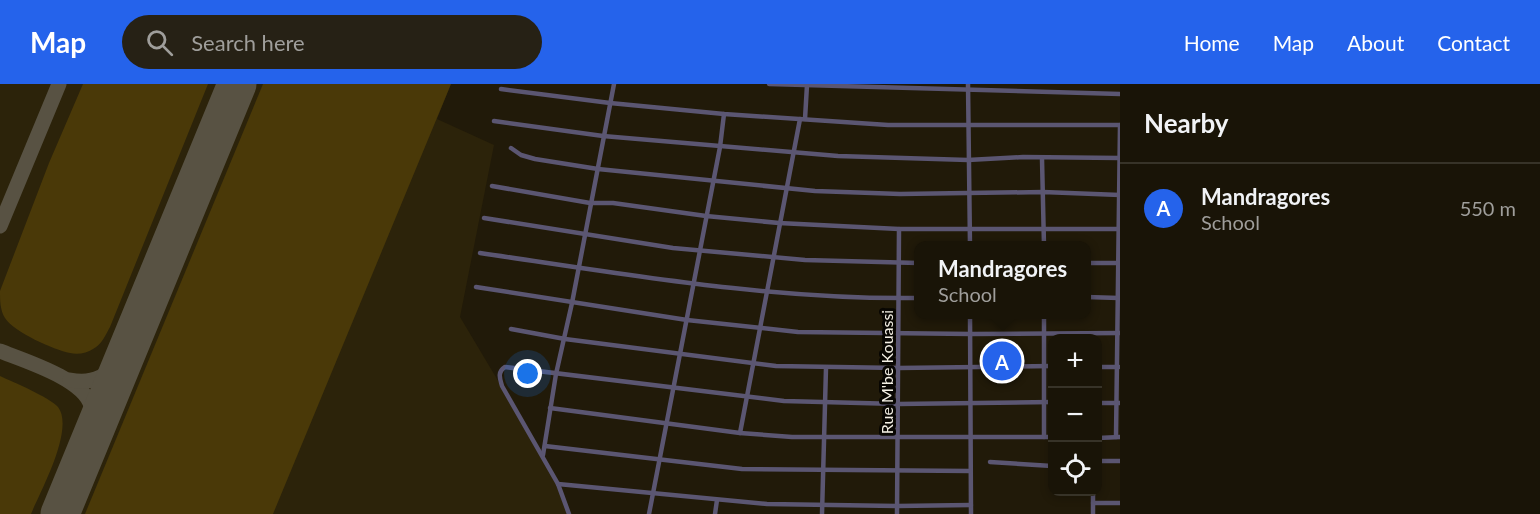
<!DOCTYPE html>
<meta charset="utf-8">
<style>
body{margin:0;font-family:Lato,sans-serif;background:#262115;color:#f1f3f6}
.controls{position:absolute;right:18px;bottom:18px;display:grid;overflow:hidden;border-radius:12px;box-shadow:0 3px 9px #0003}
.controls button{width:54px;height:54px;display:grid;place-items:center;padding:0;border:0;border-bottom:2px solid #373328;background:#191407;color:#f1f3f6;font:30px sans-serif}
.you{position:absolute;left:528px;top:290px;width:21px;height:21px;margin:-15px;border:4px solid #fff;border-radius:50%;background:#1a73e8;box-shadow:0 0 0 9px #1a73e833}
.badge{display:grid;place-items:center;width:39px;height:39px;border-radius:50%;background:#2563eb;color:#fff;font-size:20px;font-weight:700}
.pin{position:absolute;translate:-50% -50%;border:3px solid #fff;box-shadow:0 2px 6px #0006}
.popup{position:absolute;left:914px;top:157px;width:177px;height:78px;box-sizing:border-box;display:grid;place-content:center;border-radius:12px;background:#191407;filter:drop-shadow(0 2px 4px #0005);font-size:20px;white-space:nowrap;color:#9f9e9b}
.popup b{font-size:22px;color:#f1f3f6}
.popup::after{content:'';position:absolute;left:50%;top:100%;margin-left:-12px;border:12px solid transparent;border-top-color:#191407}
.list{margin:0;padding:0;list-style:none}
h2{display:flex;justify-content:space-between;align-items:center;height:78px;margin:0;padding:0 24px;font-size:26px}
h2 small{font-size:20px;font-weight:400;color:#9f9e9b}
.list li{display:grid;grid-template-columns:39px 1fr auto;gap:18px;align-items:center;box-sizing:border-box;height:90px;padding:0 24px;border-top:2px solid #373328}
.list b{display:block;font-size:22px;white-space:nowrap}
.list p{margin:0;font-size:20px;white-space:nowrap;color:#9f9e9b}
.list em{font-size:20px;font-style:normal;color:#9f9e9b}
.icon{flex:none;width:33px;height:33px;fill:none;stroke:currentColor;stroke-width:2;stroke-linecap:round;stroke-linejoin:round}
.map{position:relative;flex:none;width:1120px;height:430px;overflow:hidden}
header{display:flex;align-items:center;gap:36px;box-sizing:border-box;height:84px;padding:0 30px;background:#2563eb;color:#fff}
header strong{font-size:28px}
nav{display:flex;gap:33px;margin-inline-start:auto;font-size:21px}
.search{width:420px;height:54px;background:#262115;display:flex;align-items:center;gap:15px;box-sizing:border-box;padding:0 21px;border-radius:33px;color:#9f9e9b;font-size:22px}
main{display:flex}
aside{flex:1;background:#191407}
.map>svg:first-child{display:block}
.built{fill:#2c230a}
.green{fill:#4a3908}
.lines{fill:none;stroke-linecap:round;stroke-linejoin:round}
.taxiway{stroke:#585243;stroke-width:15}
.runway{stroke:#585243;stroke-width:39}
.street{stroke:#5b5672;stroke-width:4.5}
.labels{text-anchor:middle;stroke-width:6;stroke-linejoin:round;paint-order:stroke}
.street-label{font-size:16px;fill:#f4f0e5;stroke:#080602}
</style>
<header>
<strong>Map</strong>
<div class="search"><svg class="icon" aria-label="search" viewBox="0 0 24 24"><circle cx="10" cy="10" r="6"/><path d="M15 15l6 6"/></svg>Search here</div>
<nav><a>Home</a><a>Map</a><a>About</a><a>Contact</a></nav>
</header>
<main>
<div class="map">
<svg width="1120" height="430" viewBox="0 0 1120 430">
<rect width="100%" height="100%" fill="#211a09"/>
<!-- built -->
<polygon class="built" points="0,0 451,0 437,35 494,61 460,233 543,372 569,430 0,430"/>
<!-- green -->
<g class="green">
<path d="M 83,0 L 208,0 L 110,243 C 105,252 102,260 93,265 C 87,269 78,271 70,269 C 54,266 14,248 5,234 C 0,226 0,216 0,207 L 49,79 Z"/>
<polygon points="263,0 451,0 273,430 85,430"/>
<path d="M 0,292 C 13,298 49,313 58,323 C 75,345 40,408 31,430 L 0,430 Z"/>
</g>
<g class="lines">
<!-- taxiway -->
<g class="taxiway">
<polyline points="0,142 59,0"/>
<path d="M 0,267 C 25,277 84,295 91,322 C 94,331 93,341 93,351"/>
<path d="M 70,296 C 94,301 109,291 124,273"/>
</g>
<!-- runway -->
<polyline class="runway" points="60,430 237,0"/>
<!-- street -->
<g class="street">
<polyline points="769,0 1120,10"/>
<polyline points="968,0 970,162"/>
<polyline points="501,5 610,19 724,30 888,41 1120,41"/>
<polyline points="805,35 807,1"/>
<polyline points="494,37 603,52 838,72 968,76 1023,73 1120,74"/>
<polyline points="511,64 521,71 535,75 598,85 815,107 900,110 1043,108 1120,111"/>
<polyline points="1042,75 1044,162"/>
<polyline points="492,102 590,119 613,119 706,132 779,139 899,145 1120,145"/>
<polyline points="484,134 673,164 805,176 918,179"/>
<path d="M 480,169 C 625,190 771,216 918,214"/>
<polyline points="1086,179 1119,179"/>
<polyline points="476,203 687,236 798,248 971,250 1120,249"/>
<polyline points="1086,213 1119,214"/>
<polyline points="970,230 971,430"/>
<polyline points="1044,230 1044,353"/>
<polyline points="511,245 565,255 776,282 898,284 1052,282"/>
<polyline points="1098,283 1119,283"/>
<polyline points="1098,319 1120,319"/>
<polyline points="550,324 740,349 792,353 1052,353"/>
<polyline points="740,349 800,35"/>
<polyline points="1116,353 1120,41"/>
<polyline points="1098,354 1120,353"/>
<polyline points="545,362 742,385 970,387"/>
<polyline points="543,371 556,290 572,219 614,0"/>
<polyline points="1098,377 1120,377"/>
<polyline points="990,378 1052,382"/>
<polyline points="558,400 767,420 897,422 971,421"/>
<polyline points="1093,419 1120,419"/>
<path d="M 569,430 L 558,400 L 502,302 C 500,295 497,288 505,283 L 784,317 L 898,320 L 1052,318"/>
<polyline points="649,430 720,63 724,30"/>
<polyline points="715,430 717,416"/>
<polyline points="822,430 826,284"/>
<polyline points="897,430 899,145"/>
<polyline points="1093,430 1093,408"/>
</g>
</g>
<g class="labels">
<!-- street labels -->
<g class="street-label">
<text transform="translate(887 288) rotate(-90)" y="6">Rue M'be Kouassi</text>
</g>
</g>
</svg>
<div class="controls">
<button>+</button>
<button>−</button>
<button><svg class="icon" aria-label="locate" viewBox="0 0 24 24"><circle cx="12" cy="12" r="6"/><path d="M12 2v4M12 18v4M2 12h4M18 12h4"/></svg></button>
</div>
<div class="you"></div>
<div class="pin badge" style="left:1002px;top:277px">A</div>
<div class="popup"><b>Mandragores</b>School</div>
</div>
<aside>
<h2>Nearby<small></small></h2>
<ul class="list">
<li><span class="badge">A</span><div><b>Mandragores</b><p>School</p></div><em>550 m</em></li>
</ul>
</aside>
</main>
